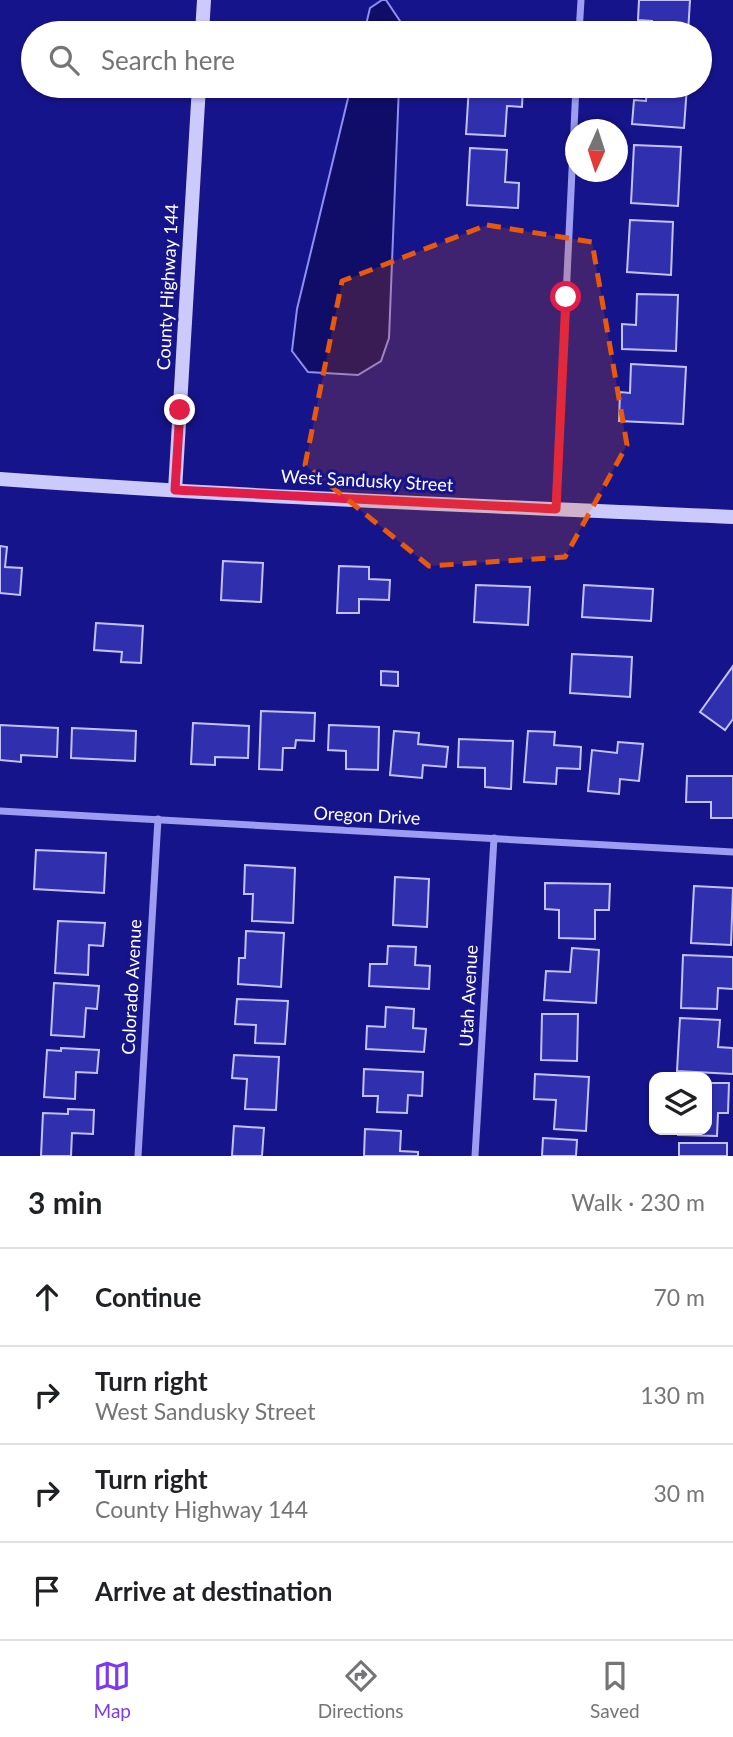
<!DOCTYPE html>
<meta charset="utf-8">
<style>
body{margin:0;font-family:Lato,sans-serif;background:#f2f2f2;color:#202124}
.controls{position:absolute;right:21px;bottom:21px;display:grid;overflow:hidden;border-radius:14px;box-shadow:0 2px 5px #0004}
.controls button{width:63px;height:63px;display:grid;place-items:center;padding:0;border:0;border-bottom:2px solid #e0e0e0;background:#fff;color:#202124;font:35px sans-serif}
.compass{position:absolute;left:565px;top:119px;width:63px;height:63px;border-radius:50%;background:#fff;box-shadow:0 2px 5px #0004;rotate:183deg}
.stop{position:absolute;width:21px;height:21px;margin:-16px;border:5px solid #e11d48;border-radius:50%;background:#fff}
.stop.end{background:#e11d48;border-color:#fff;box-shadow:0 2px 7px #0008}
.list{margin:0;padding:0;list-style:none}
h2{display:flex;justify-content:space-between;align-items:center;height:91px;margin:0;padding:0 28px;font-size:30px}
h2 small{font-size:23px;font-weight:400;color:#757577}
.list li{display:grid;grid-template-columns:46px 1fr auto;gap:21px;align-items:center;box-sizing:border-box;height:98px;padding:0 28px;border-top:2px solid #e0e0e0}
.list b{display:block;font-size:26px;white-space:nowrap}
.list p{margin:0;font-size:23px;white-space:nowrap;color:#757577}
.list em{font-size:23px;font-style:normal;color:#757577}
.icon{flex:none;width:38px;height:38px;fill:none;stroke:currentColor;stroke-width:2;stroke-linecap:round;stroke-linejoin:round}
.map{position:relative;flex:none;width:733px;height:1156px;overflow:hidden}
.search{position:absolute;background:#fff;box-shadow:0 2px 5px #0004;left:21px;right:21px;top:21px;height:77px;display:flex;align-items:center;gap:18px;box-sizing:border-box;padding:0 24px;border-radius:38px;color:#757577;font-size:26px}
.sheet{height:483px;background:#fff}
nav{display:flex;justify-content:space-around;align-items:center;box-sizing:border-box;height:98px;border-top:2px solid #e0e0e0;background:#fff;font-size:19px;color:#757577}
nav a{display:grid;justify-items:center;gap:4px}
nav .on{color:#7c3aed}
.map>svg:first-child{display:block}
.water{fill:#0f0d67;stroke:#8e8ff3;stroke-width:2}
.building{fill:#302fae;stroke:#c2c2fb;stroke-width:2}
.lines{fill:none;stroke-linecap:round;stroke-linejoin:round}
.street{stroke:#9c9cf0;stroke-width:7}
.secondary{stroke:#cbcafb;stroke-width:14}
.route{stroke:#e11d48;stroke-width:9}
.marked{fill:#e8590c;fill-opacity:0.2;stroke:#e8590c;stroke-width:5;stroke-dasharray:14 9;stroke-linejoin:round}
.labels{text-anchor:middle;stroke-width:6;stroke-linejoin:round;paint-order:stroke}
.street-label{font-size:18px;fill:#fff;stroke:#16148a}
</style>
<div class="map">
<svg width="733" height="1156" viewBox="0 0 733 1156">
<rect width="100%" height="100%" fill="#16148a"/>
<!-- water -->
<g class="water">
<polygon points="382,0 386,0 400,21 400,33 364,33 370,8"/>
<polygon points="351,86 399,86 389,338 381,361 358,375 308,372 292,351 297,309"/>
</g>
<!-- building -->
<g class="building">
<polygon points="639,0 690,0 688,33 651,33 652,21 638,20"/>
<polygon points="469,86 523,86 522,107 507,106 505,136 466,134"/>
<polygon points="647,86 687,86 684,128 632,124 634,100 646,101"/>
<polygon points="634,145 681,147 678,206 631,203"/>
<polygon points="470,148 507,150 505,182 519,183 518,208 467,205"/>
<polygon points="630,220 673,222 671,275 627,272"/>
<polygon points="637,294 678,295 676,351 622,349 622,324 636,325"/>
<polygon points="631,364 686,367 683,424 619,421 620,392 630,393"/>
<polygon points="0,546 7,547 5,567 22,568 20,595 0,593"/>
<polygon points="223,561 263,563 261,602 221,600"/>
<polygon points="339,566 369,567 369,579 390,580 389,600 359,599 359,613 337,613"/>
<polygon points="476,585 530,587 528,625 474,622"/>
<polygon points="584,585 653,589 651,621 582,617"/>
<polygon points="96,623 143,626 141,663 121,662 122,652 94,650"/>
<polygon points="572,654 632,657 630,697 570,693"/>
<polygon points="733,666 733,719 725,730 700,712"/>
<polygon points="381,671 398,672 398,686 381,685"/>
<polygon points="261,711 315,713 314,741 296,740 295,748 283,748 282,770 259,769"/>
<polygon points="193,723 249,726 248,758 215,757 215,765 191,764"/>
<polygon points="0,725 58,728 57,757 21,755 21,762 0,760"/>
<polygon points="329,725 379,727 378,770 346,769 346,751 328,750"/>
<polygon points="72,728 136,731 135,761 71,758"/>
<polygon points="394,731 419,733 418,744 448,747 446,767 423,765 422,778 390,775"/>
<polygon points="528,731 555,732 554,745 581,747 580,769 557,768 556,784 524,782"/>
<polygon points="459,739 513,741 511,789 485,787 485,768 458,767"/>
<polygon points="618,742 643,744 639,781 620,779 619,794 588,791 592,750 617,753"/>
<polygon points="687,776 733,776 733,818 711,818 711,802 686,802"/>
<polygon points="36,850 106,853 104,893 34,889"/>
<polygon points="245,865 295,868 293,923 252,921 253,894 244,894"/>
<polygon points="395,877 429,879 427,927 393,925"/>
<polygon points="545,883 610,884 609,910 595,910 595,939 559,938 559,910 545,909"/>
<polygon points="694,886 733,888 731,945 691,943"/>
<polygon points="58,921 105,923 103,946 89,945 88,975 55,973"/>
<polygon points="246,931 284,933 281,987 238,984 239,958 245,958"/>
<polygon points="388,946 416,947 415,965 430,966 429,989 369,986 370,964 387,964"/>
<polygon points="572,948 599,950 596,1003 544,1000 546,971 570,972"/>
<polygon points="683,955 733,957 733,989 718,988 717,1009 681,1008"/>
<polygon points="54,983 99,986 97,1009 86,1008 84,1037 51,1035"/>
<polygon points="237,999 288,1001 285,1044 255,1043 256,1025 235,1024"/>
<polygon points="386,1007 414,1009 413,1028 426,1029 424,1052 366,1049 367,1026 385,1027"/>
<polygon points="542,1014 578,1014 577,1061 541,1060"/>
<polygon points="680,1018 720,1020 718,1047 733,1048 733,1074 677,1071"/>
<polygon points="61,1048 99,1050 97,1073 76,1072 75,1099 44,1097 47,1050 61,1051"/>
<polygon points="234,1055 279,1057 276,1110 245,1109 247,1079 232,1078"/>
<polygon points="364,1069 423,1072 422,1096 408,1095 407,1113 377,1112 378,1096 363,1096"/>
<polygon points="535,1074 589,1077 586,1131 554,1129 556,1100 534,1099"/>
<polygon points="707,1083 729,1083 728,1113 718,1113 717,1136 678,1135 678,1130 707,1130"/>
<polygon points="68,1109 94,1110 93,1134 72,1133 71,1156 41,1156 43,1113 68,1114"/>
<polygon points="234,1126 264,1128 262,1156 232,1156"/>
<polygon points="365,1129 401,1131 400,1151 418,1152 418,1156 364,1156"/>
<polygon points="543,1138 577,1140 576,1156 542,1156"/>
<rect x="679" y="1143" width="48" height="13"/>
</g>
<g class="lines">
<!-- street -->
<g class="street">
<polyline points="579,33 581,0"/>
<polyline points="556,509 576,86"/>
<polyline points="0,811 733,852"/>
<polyline points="138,1156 158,819"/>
<polyline points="475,1156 494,838"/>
</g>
<!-- secondary -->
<g class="secondary">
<polyline points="202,33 204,0"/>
<path d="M 0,479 C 244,497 489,506 733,517"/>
<polyline points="175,490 199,86"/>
</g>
</g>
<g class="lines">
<!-- route -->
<polyline class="route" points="180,410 175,490 556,509 566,297"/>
</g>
<!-- marked area -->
<path class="marked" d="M 487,225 L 592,242 L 627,445 L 565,557 L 429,566 L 305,465 L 342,281 Z"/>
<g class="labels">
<!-- street labels -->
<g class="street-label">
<text transform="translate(168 287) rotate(-87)" y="6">County Highway 144</text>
<text transform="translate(367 481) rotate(3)" y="6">West Sandusky Street</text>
<text transform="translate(367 816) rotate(3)" y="6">Oregon Drive</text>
<text transform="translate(132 987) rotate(-87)" y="6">Colorado Avenue</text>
<text transform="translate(469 996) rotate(-87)" y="6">Utah Avenue</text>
</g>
</g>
</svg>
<div class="controls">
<button><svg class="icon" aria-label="layers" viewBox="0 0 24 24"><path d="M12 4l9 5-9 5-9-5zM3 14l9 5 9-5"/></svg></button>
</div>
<svg class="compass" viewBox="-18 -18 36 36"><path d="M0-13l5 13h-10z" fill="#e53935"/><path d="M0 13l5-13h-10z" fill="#757577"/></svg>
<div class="stop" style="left:566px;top:297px"></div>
<div class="stop end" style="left:180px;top:410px"></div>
<div class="search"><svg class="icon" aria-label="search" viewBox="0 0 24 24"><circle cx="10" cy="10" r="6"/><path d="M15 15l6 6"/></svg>Search here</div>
</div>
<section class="sheet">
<h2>3 min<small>Walk · 230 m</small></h2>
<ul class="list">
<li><svg class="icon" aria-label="ahead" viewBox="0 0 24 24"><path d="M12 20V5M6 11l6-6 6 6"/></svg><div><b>Continue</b></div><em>70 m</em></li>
<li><svg class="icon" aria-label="right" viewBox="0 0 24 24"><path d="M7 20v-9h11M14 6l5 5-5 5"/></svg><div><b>Turn right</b><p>West Sandusky Street</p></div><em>130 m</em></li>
<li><svg class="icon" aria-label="right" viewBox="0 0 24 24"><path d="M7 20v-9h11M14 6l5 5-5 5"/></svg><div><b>Turn right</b><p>County Highway 144</p></div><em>30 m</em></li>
<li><svg class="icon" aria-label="arrive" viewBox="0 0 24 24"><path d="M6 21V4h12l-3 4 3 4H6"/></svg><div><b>Arrive at destination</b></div></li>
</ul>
</section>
<nav>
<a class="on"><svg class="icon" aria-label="map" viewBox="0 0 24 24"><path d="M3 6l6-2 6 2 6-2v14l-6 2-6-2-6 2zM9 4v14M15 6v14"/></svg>Map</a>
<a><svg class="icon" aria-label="directions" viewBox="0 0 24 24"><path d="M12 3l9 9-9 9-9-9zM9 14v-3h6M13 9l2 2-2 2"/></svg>Directions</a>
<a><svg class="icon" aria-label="saved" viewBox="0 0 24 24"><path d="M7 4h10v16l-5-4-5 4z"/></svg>Saved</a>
</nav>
